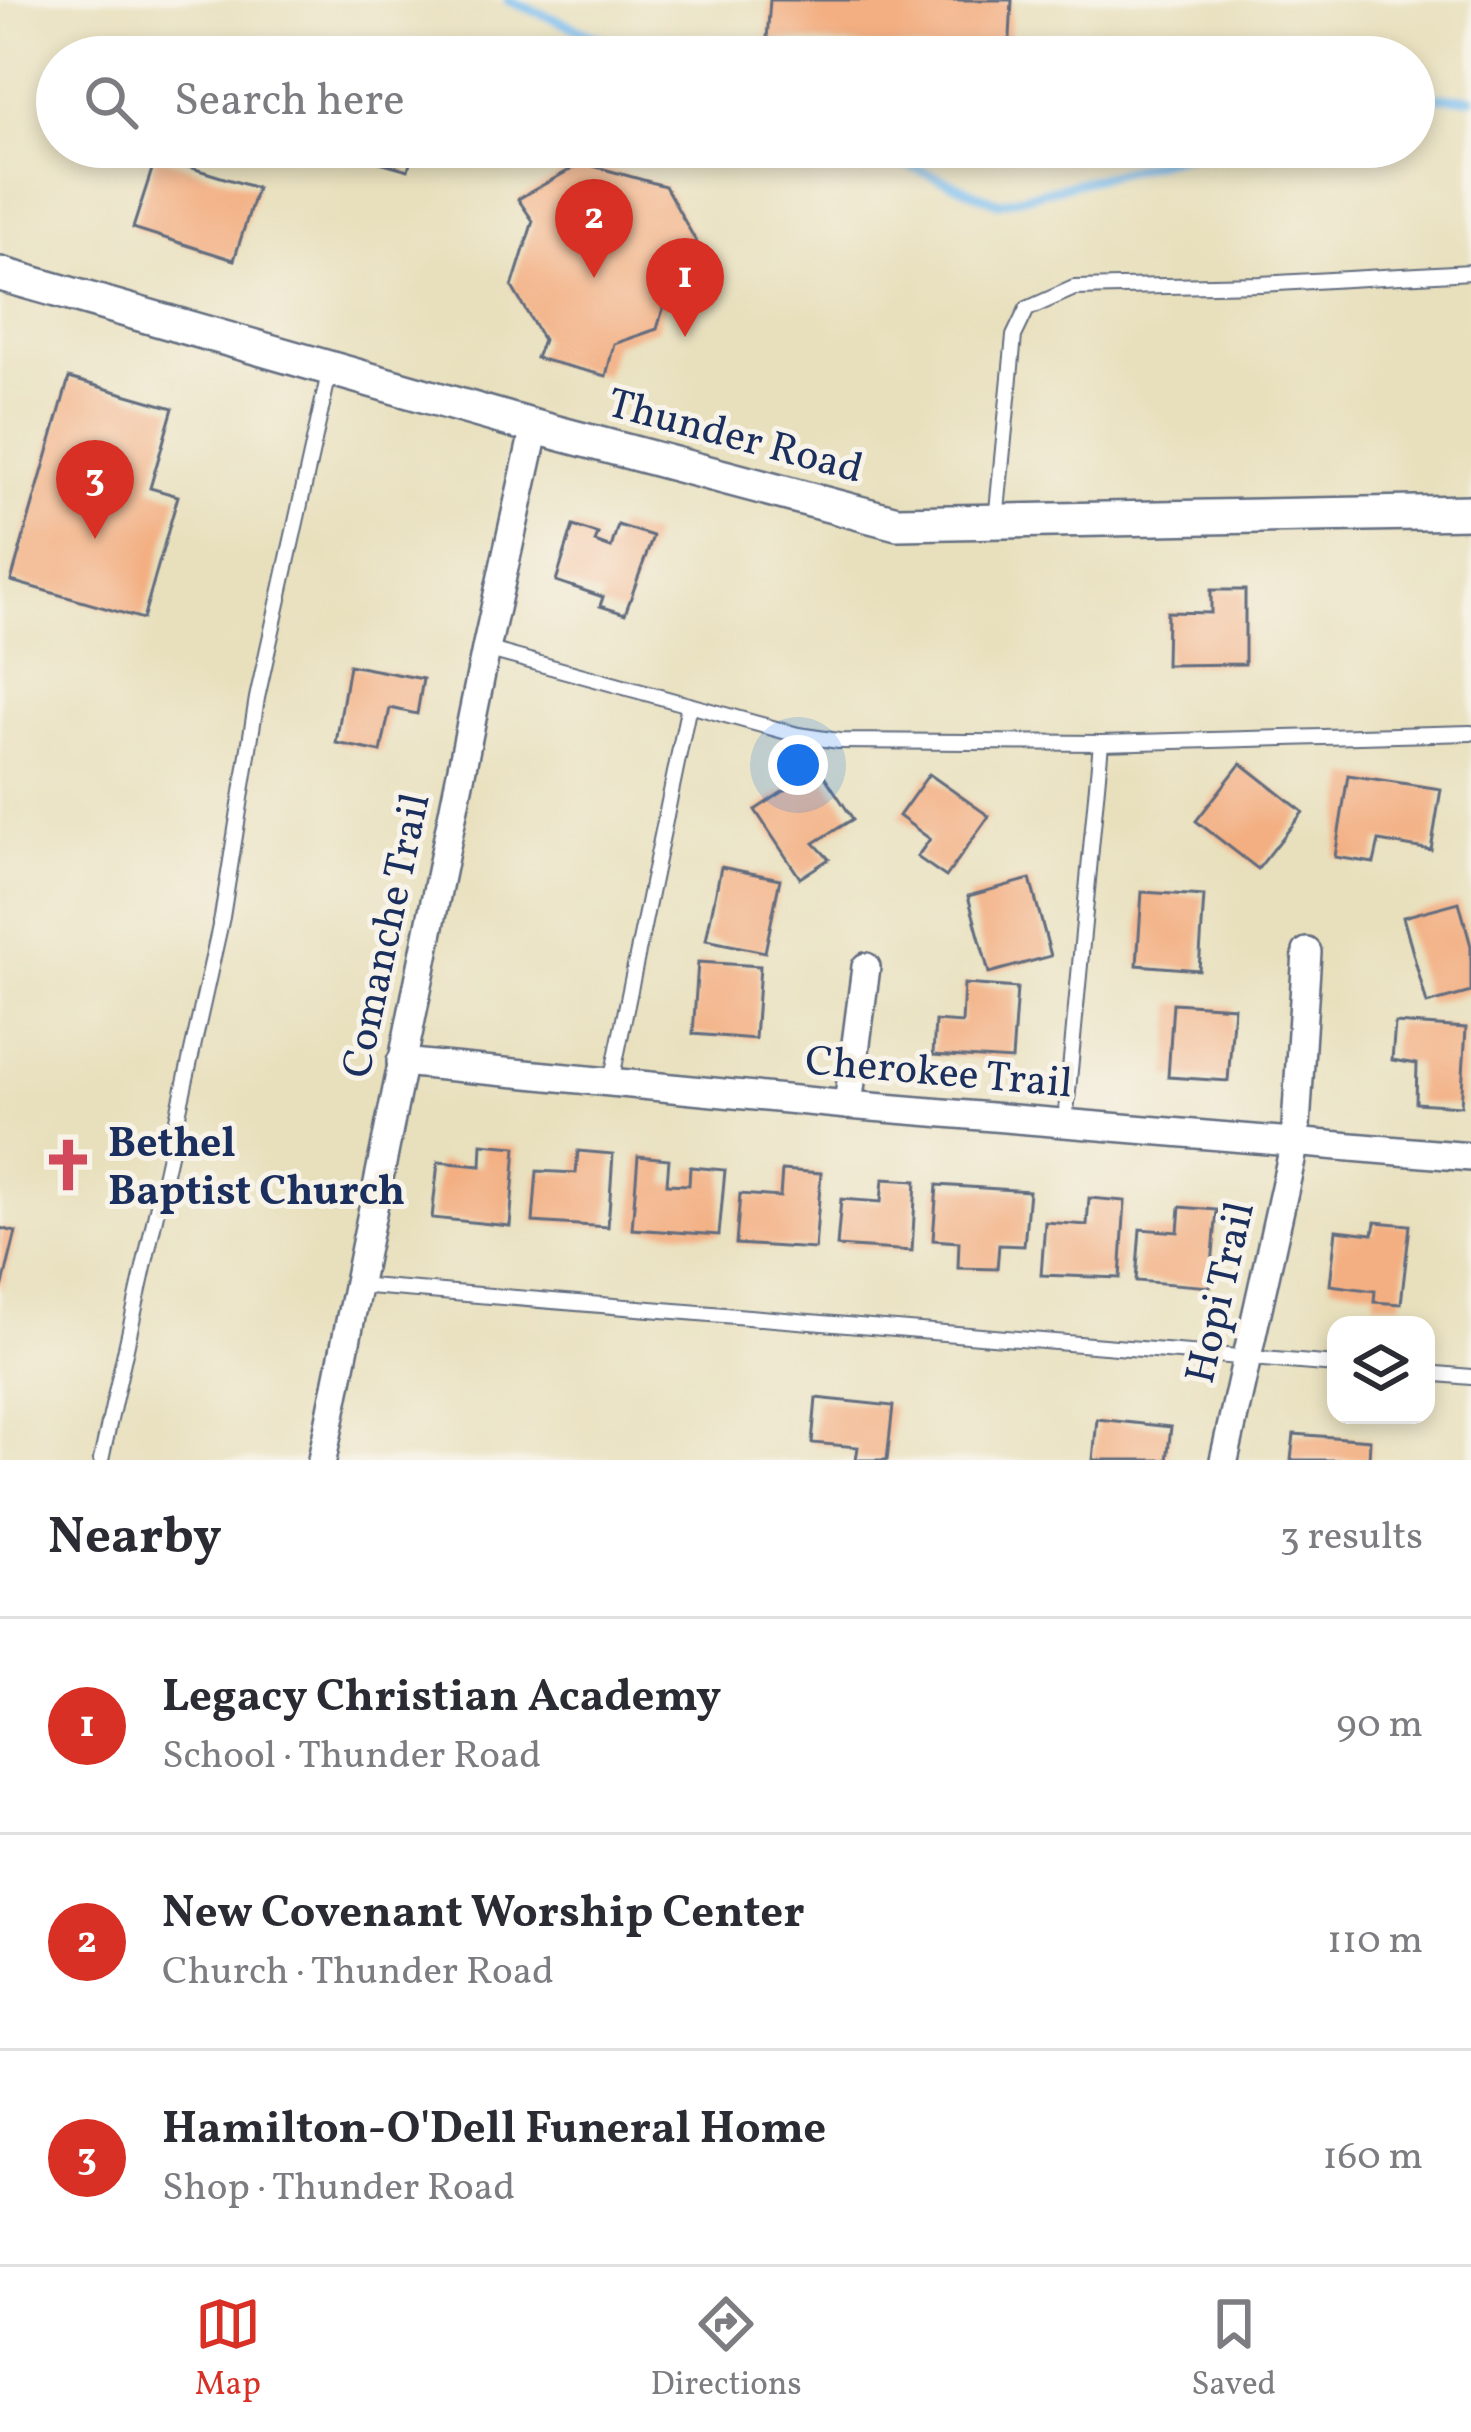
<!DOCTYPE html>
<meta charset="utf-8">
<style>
body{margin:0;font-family:Vollkorn,serif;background:#f7f7f7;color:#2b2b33}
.controls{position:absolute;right:36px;bottom:36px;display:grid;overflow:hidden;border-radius:24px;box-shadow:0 6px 18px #0003}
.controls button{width:108px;height:108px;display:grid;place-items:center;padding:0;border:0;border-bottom:3px solid #e1e1e2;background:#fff;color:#2b2b33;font:60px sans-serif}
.you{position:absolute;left:798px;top:765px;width:42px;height:42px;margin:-30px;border:9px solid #fff;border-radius:50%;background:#1a73e8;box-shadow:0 0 0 18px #1a73e833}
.badge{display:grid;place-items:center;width:78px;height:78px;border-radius:50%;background:#d93025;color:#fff;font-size:39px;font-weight:700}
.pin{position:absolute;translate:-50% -99px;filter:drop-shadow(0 3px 6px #0008)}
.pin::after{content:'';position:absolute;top:63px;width:42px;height:36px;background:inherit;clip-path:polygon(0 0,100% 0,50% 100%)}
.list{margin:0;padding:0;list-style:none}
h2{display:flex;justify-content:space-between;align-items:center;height:156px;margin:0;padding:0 48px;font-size:51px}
h2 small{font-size:39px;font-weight:400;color:#7c7c81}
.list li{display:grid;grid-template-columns:78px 1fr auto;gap:36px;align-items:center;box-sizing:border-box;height:216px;padding:0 48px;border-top:3px solid #e1e1e2}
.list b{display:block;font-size:45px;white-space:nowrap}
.list p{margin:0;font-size:39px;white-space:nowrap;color:#7c7c81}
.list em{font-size:39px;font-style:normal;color:#7c7c81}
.icon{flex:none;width:66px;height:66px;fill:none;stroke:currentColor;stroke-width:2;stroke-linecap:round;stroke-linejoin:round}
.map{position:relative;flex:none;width:1471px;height:1460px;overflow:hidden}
.search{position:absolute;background:#fff;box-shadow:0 6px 18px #0003;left:36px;right:36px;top:36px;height:132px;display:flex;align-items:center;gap:30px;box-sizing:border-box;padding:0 42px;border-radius:66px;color:#7c7c81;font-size:45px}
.sheet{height:804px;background:#fff}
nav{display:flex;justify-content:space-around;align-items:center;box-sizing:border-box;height:168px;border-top:3px solid #e1e1e2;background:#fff;font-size:33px;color:#7c7c81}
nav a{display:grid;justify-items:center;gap:6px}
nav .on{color:#d93025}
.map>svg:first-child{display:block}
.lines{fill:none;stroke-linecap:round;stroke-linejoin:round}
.stream{stroke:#7bbff1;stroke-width:9}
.building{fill:#f3af82}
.service-casing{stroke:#636d7f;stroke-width:18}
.minor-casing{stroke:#636d7f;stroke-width:32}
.tertiary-casing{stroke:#636d7f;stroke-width:38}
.service{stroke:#fff;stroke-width:14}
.minor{stroke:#fff;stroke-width:27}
.tertiary{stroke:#fff;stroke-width:33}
.labels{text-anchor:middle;stroke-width:10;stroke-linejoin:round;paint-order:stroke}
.street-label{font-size:42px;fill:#1b2f5e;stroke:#f7f3e8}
.poi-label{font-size:42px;font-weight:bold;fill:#1b2f5e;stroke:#f7f3e8;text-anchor:start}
</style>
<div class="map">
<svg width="1471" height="1460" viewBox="0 0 1471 1460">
<rect width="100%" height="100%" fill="#f7f3e8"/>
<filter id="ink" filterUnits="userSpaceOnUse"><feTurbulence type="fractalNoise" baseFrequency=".00833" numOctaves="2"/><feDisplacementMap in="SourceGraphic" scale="24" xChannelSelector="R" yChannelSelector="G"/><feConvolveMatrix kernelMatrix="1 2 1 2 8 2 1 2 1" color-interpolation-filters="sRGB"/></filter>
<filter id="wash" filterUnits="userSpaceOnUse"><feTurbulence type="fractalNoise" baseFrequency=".004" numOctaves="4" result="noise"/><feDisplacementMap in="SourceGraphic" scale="48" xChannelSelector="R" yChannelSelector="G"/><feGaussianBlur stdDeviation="2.7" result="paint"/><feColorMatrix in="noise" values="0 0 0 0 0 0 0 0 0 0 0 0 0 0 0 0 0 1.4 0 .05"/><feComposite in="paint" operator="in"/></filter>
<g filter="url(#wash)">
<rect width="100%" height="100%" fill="#e8e0bd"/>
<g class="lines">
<!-- stream -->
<g class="stream">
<polyline points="508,0 646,57"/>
<polyline points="1414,96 1471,98"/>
<polyline points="864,147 999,203 1216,147"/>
</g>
</g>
<g id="blocks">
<!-- building -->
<g class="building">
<polygon points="770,0 1012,0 1009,56 767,39"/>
<polygon points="326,147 414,147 408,170"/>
<polygon points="156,157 257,188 234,260 133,228"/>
<polygon points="582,163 665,186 702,252 675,269 657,329 614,344 606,376 536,358 543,340 512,287 533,221 518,199"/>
<polygon points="69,378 173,408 150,488 178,496 143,619 11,581"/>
<polygon points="618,525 653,536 625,614 600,606 603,597 556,581 573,526 598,534 595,542 611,548"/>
<polygon points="1211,590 1245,590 1245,664 1166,665 1167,612 1211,613"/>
<polygon points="349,665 423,679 417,714 390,708 381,752 336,743"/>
<polygon points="1241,763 1303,812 1258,869 1196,821"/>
<polygon points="819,768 853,819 814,843 829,859 800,878 755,810"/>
<polygon points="929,774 989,816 946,877 917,857 930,839 899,816"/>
<polygon points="1348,775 1441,789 1431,850 1379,841 1374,863 1335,857"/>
<polygon points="721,867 780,879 765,952 706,940"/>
<polygon points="1030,879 1051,956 989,973 968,896"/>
<polygon points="1142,892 1204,896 1199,970 1137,965"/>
<polygon points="1459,902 1471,946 1471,992 1427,1004 1403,917"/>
<polygon points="698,962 760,966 755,1039 693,1034"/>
<polygon points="964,984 1017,988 1012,1060 933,1055 935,1021 962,1023"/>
<polygon points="1173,1003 1234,1007 1228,1081 1168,1077"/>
<polygon points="1395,1023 1466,1028 1461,1106 1416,1103 1417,1064 1392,1060"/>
<polygon points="482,1144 516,1147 510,1226 432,1218 438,1162 481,1166"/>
<polygon points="578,1151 613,1154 608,1227 533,1222 537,1171 576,1173"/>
<polygon points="638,1156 669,1159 667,1184 689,1185 690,1167 725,1170 719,1235 632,1229"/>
<polygon points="782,1170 821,1173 815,1249 736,1244 740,1194 780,1197"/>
<polygon points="883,1179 916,1181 912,1251 837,1246 841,1199 881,1202"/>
<polygon points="937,1185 1029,1191 1024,1246 999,1245 997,1269 958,1268 959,1242 933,1240"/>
<polygon points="1089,1198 1125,1201 1120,1278 1041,1275 1045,1222 1087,1225"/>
<polygon points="1180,1207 1217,1210 1210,1287 1136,1281 1140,1229 1178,1232"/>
<polygon points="1375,1222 1410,1225 1401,1304 1374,1302 1375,1291 1330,1285 1336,1230 1373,1234"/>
<polygon points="0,1228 16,1232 2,1289 0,1289"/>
<polygon points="816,1398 893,1406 887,1460 856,1460 858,1447 812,1443"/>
<polygon points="1097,1419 1171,1427 1167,1460 1093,1460"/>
<polygon points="1294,1434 1370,1440 1369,1460 1291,1460"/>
</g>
</g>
</g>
<g filter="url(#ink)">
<use href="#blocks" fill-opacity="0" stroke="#636d7f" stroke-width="3"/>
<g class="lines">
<defs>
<g id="service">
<polyline points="996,521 1014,336 1027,309 1074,288 1260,284 1471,272"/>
<polyline points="486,649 798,735 839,741 1101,743 1471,733"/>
<polyline points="611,1082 689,705"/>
<polyline points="1065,1123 1101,743"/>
<polyline points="356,1285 1336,1365"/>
<polyline points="1426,1373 1471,1377"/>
<polyline points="101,1460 222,917 257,698 330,369"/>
</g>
<g id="minor">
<polyline points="401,1062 848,1105 1471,1157"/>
<polyline points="848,1105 866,967"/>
<polyline points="322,1460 486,649 535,427"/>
<polyline points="1224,1460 1295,1142 1307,952"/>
</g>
<polyline id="tertiary" points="0,274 535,427 897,523 1471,512"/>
</defs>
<!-- service casing -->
<use href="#service" class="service-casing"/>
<!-- minor casing -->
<use href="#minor" class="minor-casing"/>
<!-- tertiary casing -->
<use href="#tertiary" class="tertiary-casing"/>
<!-- service -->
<use href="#service" class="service"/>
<!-- minor -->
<use href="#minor" class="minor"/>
<!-- tertiary -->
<use href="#tertiary" class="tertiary"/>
</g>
</g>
<!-- icons -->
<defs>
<symbol id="church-bare" viewBox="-9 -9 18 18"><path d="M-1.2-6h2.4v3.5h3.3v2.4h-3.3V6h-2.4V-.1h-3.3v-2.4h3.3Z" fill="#d1495b" stroke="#f7f3e8" stroke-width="2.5" paint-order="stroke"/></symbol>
</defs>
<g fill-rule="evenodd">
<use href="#church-bare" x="30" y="1127" width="76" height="76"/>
</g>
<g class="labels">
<!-- street labels -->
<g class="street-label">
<text transform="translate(736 434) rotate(15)" y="15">Thunder Road</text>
<text transform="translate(384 935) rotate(-78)" y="15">Comanche Trail</text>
<text transform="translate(939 1070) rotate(5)" y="15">Cherokee Trail</text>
<text transform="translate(1218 1292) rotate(-77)" y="15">Hopi Trail</text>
</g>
<!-- poi labels -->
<g class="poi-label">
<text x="108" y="1156">Bethel<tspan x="108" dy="48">Baptist Church</tspan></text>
</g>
</g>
</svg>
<div class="controls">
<button><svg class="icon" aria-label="layers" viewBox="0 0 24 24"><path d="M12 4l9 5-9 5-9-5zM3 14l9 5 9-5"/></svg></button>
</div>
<div class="you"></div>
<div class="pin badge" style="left:685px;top:337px">1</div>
<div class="pin badge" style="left:594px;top:278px">2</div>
<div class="pin badge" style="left:95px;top:539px">3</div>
<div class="search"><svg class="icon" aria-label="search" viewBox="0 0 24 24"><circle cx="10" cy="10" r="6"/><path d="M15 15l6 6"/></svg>Search here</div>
</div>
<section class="sheet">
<h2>Nearby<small>3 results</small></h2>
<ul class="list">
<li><span class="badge">1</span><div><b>Legacy Christian Academy</b><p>School · Thunder Road</p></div><em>90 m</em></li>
<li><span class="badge">2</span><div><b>New Covenant Worship Center</b><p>Church · Thunder Road</p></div><em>110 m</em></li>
<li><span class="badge">3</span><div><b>Hamilton-O'Dell Funeral Home</b><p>Shop · Thunder Road</p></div><em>160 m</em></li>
</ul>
</section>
<nav>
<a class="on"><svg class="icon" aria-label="map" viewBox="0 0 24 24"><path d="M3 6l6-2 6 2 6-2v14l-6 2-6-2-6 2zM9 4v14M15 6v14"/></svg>Map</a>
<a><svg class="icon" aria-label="directions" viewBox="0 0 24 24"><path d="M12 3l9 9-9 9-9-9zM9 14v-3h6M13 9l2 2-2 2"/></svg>Directions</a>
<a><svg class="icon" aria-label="saved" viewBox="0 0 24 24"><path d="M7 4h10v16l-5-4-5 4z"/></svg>Saved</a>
</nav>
